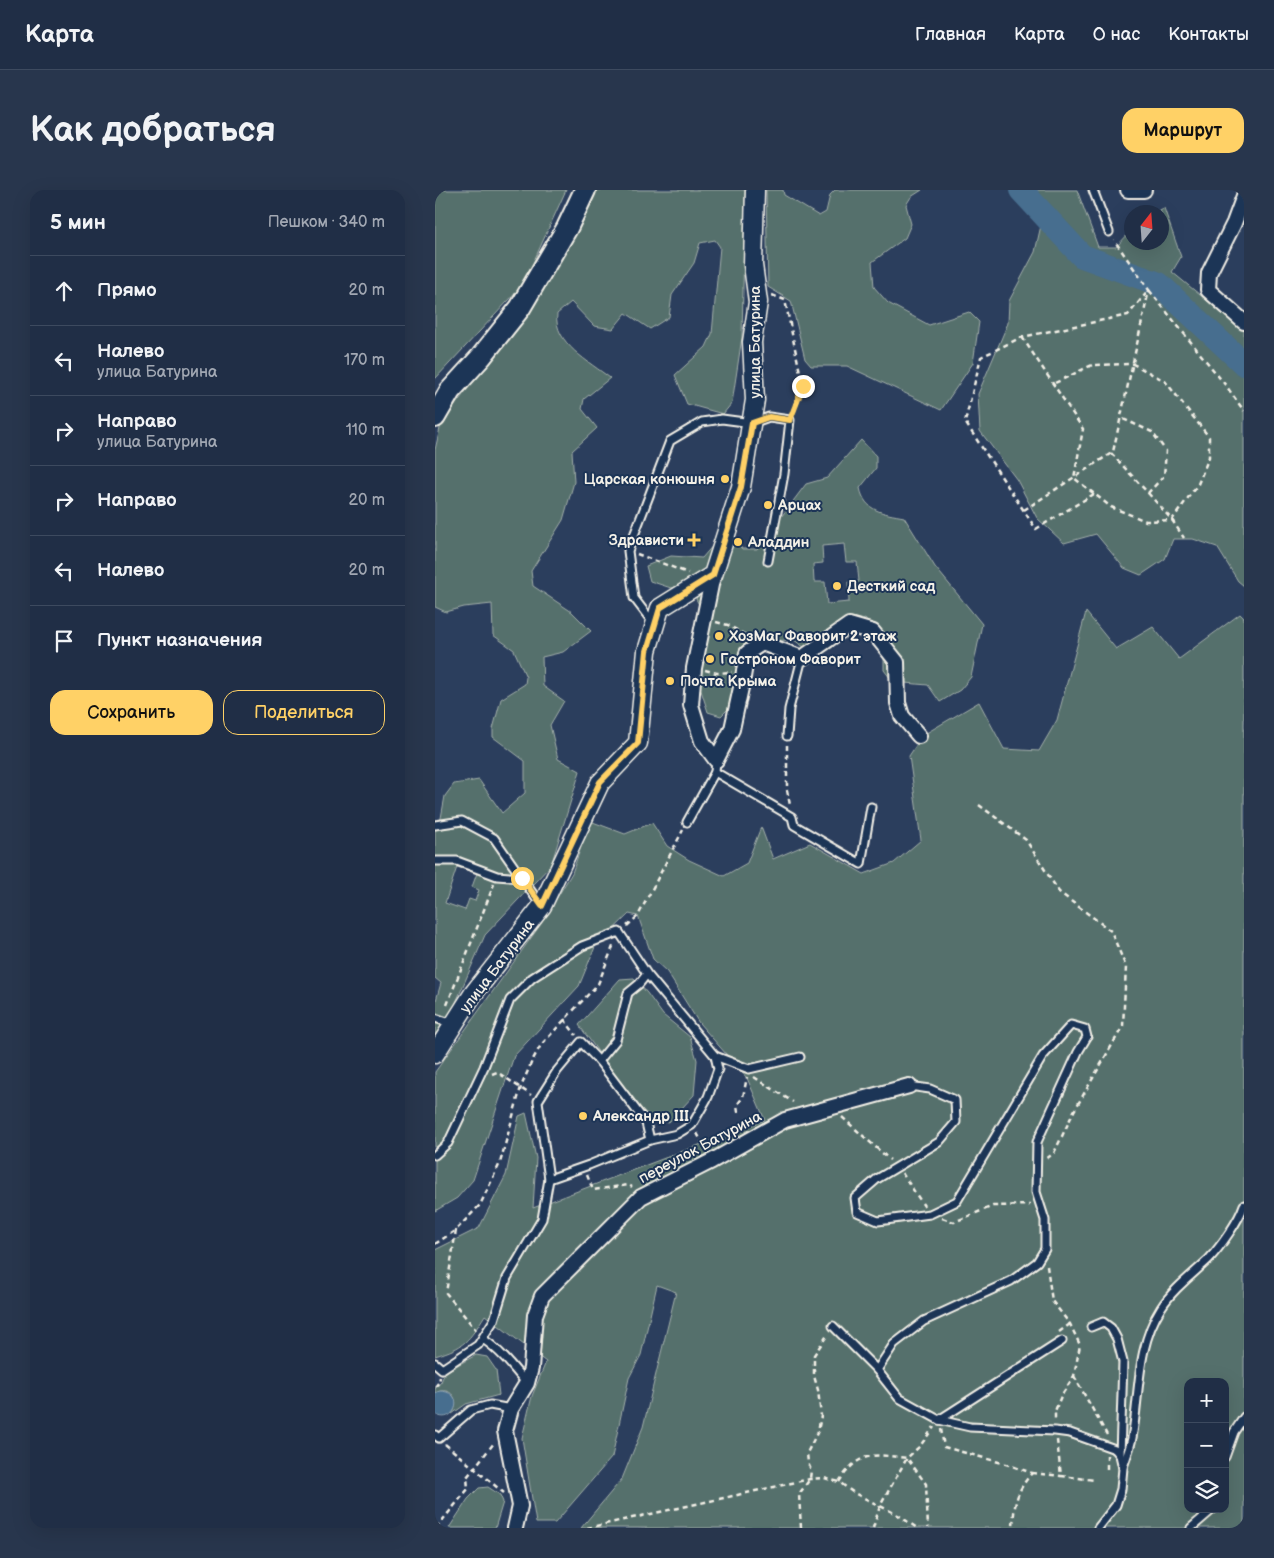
<!DOCTYPE html>
<html lang="ru">
<meta charset="utf-8">
<style>
body{margin:0;font-family:"Balsamiq Sans",sans-serif;background:#28364d;color:#f1f3f6}
.controls{position:absolute;right:15px;bottom:15px;display:grid;overflow:hidden;border-radius:10px;box-shadow:0 5px 20px #0002}
.controls button{width:45px;height:45px;display:grid;place-items:center;padding:0;border:0;border-bottom:1px solid #3d4a5f;background:#202e46;color:#f1f3f6;font:25px sans-serif}
.compass{position:absolute;left:689px;top:15px;width:45px;height:45px;border-radius:50%;background:#202e46;box-shadow:0 5px 20px #0002;rotate:17deg}
.stop{position:absolute;width:15px;height:15px;margin:-11px;border:4px solid #ffd166;border-radius:50%;background:#fff}
.stop.end{background:#ffd166;border-color:#fff;box-shadow:0 1px 5px #0008}
.list{margin:0;padding:0;list-style:none}
h2{display:flex;justify-content:space-between;align-items:center;height:65px;margin:0;padding:0 20px;font-size:21px}
h2 small{font-size:16px;font-weight:400;color:#a2a8b3}
.list li{display:grid;grid-template-columns:32px 1fr auto;gap:15px;align-items:center;box-sizing:border-box;height:70px;padding:0 20px;border-top:1px solid #3d4a5f}
.list b{display:block;font-size:19px;white-space:nowrap}
.list p{margin:0;font-size:16px;white-space:nowrap;color:#a2a8b3}
.list em{font-size:16px;font-style:normal;color:#a2a8b3}
.actions{display:flex;gap:10px;padding:15px 20px}
.actions a{flex:1;padding:11px 0;border:1px solid #ffd166;border-radius:15px;text-align:center;font-size:18px;color:#ffd166}
.actions .main{background:#ffd166;color:#111}
.icon{flex:none;width:28px;height:28px;fill:none;stroke:currentColor;stroke-width:2;stroke-linecap:round;stroke-linejoin:round}
.map{position:relative;flex:none;width:809px;height:1338px;overflow:hidden;border-radius:15px}
header{display:flex;align-items:center;gap:30px;box-sizing:border-box;height:70px;padding:0 25px;background:#202e46;border-bottom:1px solid #3d4a5f}
header strong{font-size:24px}
nav{display:flex;gap:28px;margin-inline-start:auto;font-size:18px}
.intro{display:flex;align-items:center;justify-content:space-between;box-sizing:border-box;height:120px;padding:0 30px}
h1{margin:0;font-size:35px}
.button{padding:12px 22px;border-radius:15px;background:#ffd166;color:#111;font-size:18px;font-weight:700}
main{display:flex;gap:30px;padding:0 30px}
aside{flex:1;background:#202e46;border-radius:15px;box-shadow:0 5px 20px #0002}
.map>svg:first-child{display:block}
.green{fill:#546f6c;stroke:#a4b0aa;fill-rule:evenodd}
.water{fill:#476e8f;stroke:#8ca2b3}
.lines{fill:none;stroke-linecap:round;stroke-linejoin:round}
.river{stroke:#476e8f;stroke-width:24}
.service-casing{stroke:#f4f1e8;stroke-width:11}
.minor-casing{stroke:#f4f1e8;stroke-width:18}
.tertiary-casing{stroke:#f4f1e8;stroke-width:21}
.secondary-casing{stroke:#f4f1e8;stroke-width:24}
.path{stroke:#f4f1e8;stroke-width:2.5;stroke-dasharray:5 4;stroke-linecap:butt}
.service{stroke:#1d3557;stroke-width:7}
.minor{stroke:#1d3557;stroke-width:14}
.tertiary{stroke:#1d3557;stroke-width:18}
.secondary{stroke:#1d3557;stroke-width:20}
.route{stroke:#ffd166;stroke-width:6}
.poi-dot{fill:#ffd166;stroke:#1d3557;stroke-width:2}
.labels{text-anchor:middle;stroke-width:4;stroke-linejoin:round;paint-order:stroke}
.street-label{font-size:15px;fill:#f4f1e8;stroke:#1d3557}
.poi-label{font-size:15px;font-weight:bold;fill:#f4f1e8;stroke:#1d3557;text-anchor:start}
</style>
<header>
<strong>Карта</strong>
<nav><a>Главная</a><a>Карта</a><a>О нас</a><a>Контакты</a></nav>
</header>
<div class="intro"><h1>Как добраться</h1><a class="button">Маршрут</a></div>
<main>
<aside>
<h2>5 мин<small>Пешком · 340 m</small></h2>
<ul class="list">
<li><svg class="icon" aria-label="ahead" viewBox="0 0 24 24"><path d="M12 20V5M6 11l6-6 6 6"/></svg><div><b>Прямо</b></div><em>20 m</em></li>
<li><svg class="icon" aria-label="left" viewBox="0 0 24 24"><path d="M17 20v-9H6M10 6l-5 5 5 5"/></svg><div><b>Налево</b><p>улица Батурина</p></div><em>170 m</em></li>
<li><svg class="icon" aria-label="right" viewBox="0 0 24 24"><path d="M7 20v-9h11M14 6l5 5-5 5"/></svg><div><b>Направо</b><p>улица Батурина</p></div><em>110 m</em></li>
<li><svg class="icon" aria-label="right" viewBox="0 0 24 24"><path d="M7 20v-9h11M14 6l5 5-5 5"/></svg><div><b>Направо</b></div><em>20 m</em></li>
<li><svg class="icon" aria-label="left" viewBox="0 0 24 24"><path d="M17 20v-9H6M10 6l-5 5 5 5"/></svg><div><b>Налево</b></div><em>20 m</em></li>
<li><svg class="icon" aria-label="arrive" viewBox="0 0 24 24"><path d="M6 21V4h12l-3 4 3 4H6"/></svg><div><b>Пункт назначения</b></div></li>
</ul>
<div class="actions"><a class="main">Сохранить</a><a>Поделиться</a></div>
</aside>
<div class="map">
<svg width="809" height="1338" viewBox="0 0 809 1338">
<rect width="100%" height="100%" fill="#2b3e5d"/>
<filter id="ink" filterUnits="userSpaceOnUse"><feTurbulence type="fractalNoise" baseFrequency=".02" numOctaves="2"/><feDisplacementMap in="SourceGraphic" scale="10" xChannelSelector="R" yChannelSelector="G"/><feConvolveMatrix kernelMatrix="1 2 1 2 8 2 1 2 1" color-interpolation-filters="sRGB"/></filter>
<g filter="url(#ink)">
<!-- green -->
<g class="green">
<polygon points="0,0 131,0 88,95 0,189"/>
<path d="M 159,0 L 310,0 L 307,147 L 297,213 L 288,224 L 252,214 L 240,185 L 271,157 L 277,144 L 285,57 L 280,50 L 265,53 L 259,73 L 237,105 L 234,127 L 215,139 L 191,123 L 178,139 L 159,136 L 136,112 L 122,124 C 118,153 155,172 175,188 L 149,209 L 147,219 L 162,238 L 137,261 L 139,292 L 128,330 L 96,381 L 98,396 L 137,422 L 156,441 L 128,462 L 107,467 L 108,496 L 129,511 L 115,535 L 123,569 L 145,581 L 116,675 L 50,745 L 12,833 L 0,851 L 0,814 L 6,793 L 0,788 L 0,642 L 6,628 L 10,606 L 19,594 L 44,590 L 67,623 L 90,603 L 90,571 L 58,547 L 58,539 L 66,509 L 90,494 L 91,487 L 79,460 L 58,445 L 57,414 L 29,417 L 11,422 L 0,417 L 0,260 L 6,234 L 105,103 L 117,74 L 144,36 ZM 22,677 L 42,683 L 37,697 L 44,700 L 40,711 L 34,709 L 30,720 L 10,713 Z"/>
<polygon points="331,0 348,0 349,5 384,26 391,22 395,5 400,0 487,0 476,7 471,15 476,34 470,48 437,72 439,97 453,113 494,135 534,122 544,132 538,173 506,220 412,176 376,176 370,169 356,111 333,97"/>
<polygon points="590,0 642,0 663,57 681,57 696,41 696,52 726,52 726,22 720,22 729,18 746,67 737,82 809,141 809,396 803,391 782,357 758,349 738,349 730,369 706,385 689,378 661,344 629,353 602,328 582,290 545,241 543,204 573,133 574,111 600,62 609,22 597,3"/>
<path d="M 426,250 L 441,266 L 441,278 L 425,298 C 430,322 448,323 469,327 L 500,377 L 547,434 L 536,487 L 525,500 L 505,512 L 493,495 L 458,492 L 449,480 L 449,453 L 430,429 L 409,437 L 398,457 L 383,467 L 359,450 L 319,451 L 301,511 L 286,526 L 273,522 L 263,491 L 275,436 L 261,409 L 270,390 L 236,398 L 215,391 L 211,376 L 236,366 L 267,368 L 292,339 L 307,359 L 322,359 L 371,294 L 392,288 ZM 409,354 L 411,372 L 422,372 L 424,391 L 413,392 L 414,412 L 392,414 L 390,392 L 379,392 L 378,374 L 388,373 L 387,356 Z"/>
<path d="M 651,422 L 681,459 L 718,437 L 744,469 L 805,424 L 809,428 L 809,1338 L 146,1338 L 187,1289 L 208,1237 L 241,1102 L 222,1095 L 206,1165 L 194,1188 L 177,1267 L 120,1333 L 101,1333 L 87,1248 L 97,1206 L 111,1172 L 50,1125 C 33,1152 30,1157 0,1166 L 0,1060 L 44,1038 L 71,985 L 84,926 L 91,923 L 101,968 L 98,1018 L 330,930 L 312,888 L 264,833 L 232,782 L 218,769 L 203,726 L 194,724 L 160,757 L 144,796 L 79,866 L 38,990 L 22,1008 L 0,1021 L 0,882 L 106,734 L 137,683 L 155,631 L 190,644 L 217,633 L 232,656 L 254,670 L 289,686 L 312,673 L 326,637 L 338,669 L 375,653 L 429,684 L 459,673 L 486,650 L 474,566 L 488,545 L 544,512 L 569,559 L 604,561 L 622,530 ZM 753,1192 L 790,1192 L 790,1319 L 753,1319 Z"/>
<polygon points="199,788 212,803 228,825 255,847 262,870 259,905 234,932 220,931 200,913 144,835 185,789"/>
<path d="M 41,1165 L 52,1167 L 61,1180 L 64,1205 L 31,1214 L 17,1224 C 26,1210 16,1195 0,1203 L 0,1199 L 6,1192 L 10,1182 Z"/>
<polygon points="53,1297 65,1305 68,1312 60,1338 14,1338 33,1309 44,1298"/>
</g>
<!-- water -->
<path class="water" d="M 5,1201 C 33,1202 19,1237 0,1224 L 0,1203 Z"/>
<g class="lines">
<!-- river -->
<polyline class="river" points="586,0 647,66 724,94 809,174"/>
<defs>
<g id="service">
<polyline points="658,0 674,42"/>
<polyline points="218,433 199,408 193,361 235,251 267,232 287,229 317,233 334,227 355,230 349,284 333,371"/>
<polyline points="352,546 354,519 367,468"/>
<polyline points="280,582 357,627 359,635 426,674 436,617"/>
<polyline points="252,632 280,582 281,570"/>
<polyline points="0,635 27,631 59,648 105,714"/>
<polyline points="0,671 22,671 62,686 87,688"/>
<polyline points="0,828 18,834"/>
<polyline points="280,866 314,879 365,867"/>
<polyline points="164,871 211,933 215,950"/>
<polyline points="0,965 13,953 49,877 75,810 97,788 147,756 184,742 212,784 280,866 283,879 273,907 257,935 242,944 215,950 154,975 114,989 103,911 122,881 146,852 164,871 181,850 193,803 204,794 212,784"/>
<polyline points="398,1136 442,1180 464,1208 504,1230 535,1237 620,1241 635,1243 680,1259 685,1265 688,1278 686,1299 681,1315 663,1338"/>
<polyline points="656,1137 668,1132 676,1138 682,1149 688,1172 685,1265"/>
<path d="M 48,1149 C 66,1161 78,1177 91,1193"/>
<polyline points="0,1173 7,1179 43,1155 59,1130 72,1088 107,1029 114,989"/>
<polyline points="442,1180 459,1154 489,1131 576,1091 602,1072 610,1059 610,1030 601,1002 602,952 643,862 652,847 650,839 636,835 608,866 522,1011 495,1024 443,1031 422,1022 420,1008 442,989 504,952 521,932 520,910 495,899 474,896"/>
<polyline points="504,1230 627,1151"/>
<polyline points="0,1245 4,1248 36,1220 55,1215 76,1219"/>
<polyline points="790,1267 799,1242 809,1227"/>
<path d="M 688,1277 C 691,1268 695,1258 697,1248 C 705,1205 701,1157 726,1118 C 738,1099 757,1085 774,1069 C 785,1057 804,1031 809,1015"/>
<polyline points="756,1338 778,1319"/>
</g>
<g id="minor">
<polyline points="693,0 709,0"/>
<polyline points="809,6 799,33 774,83 773,100 809,132"/>
<polyline points="278,385 259,478 256,515 267,551 281,570 297,539 307,493 312,463 327,453 367,468 414,435 438,442 462,472 463,513 467,526 484,546"/>
<polyline points="80,1338 85,1316 70,1241 76,1219 92,1193 96,1178 100,1125 107,1106 206,1007 277,971 350,930 474,896"/>
</g>
<polyline id="tertiary" points="0,864 38,804 107,716 165,593 203,553 212,461 225,418 278,385 306,297 320,210 317,152 323,112 318,75 320,0"/>
<polyline id="secondary" points="0,227 15,201 46,167 85,118 132,38 150,0"/>
</defs>
<!-- service casing -->
<use href="#service" class="service-casing"/>
<!-- minor casing -->
<use href="#minor" class="minor-casing"/>
<!-- tertiary casing -->
<use href="#tertiary" class="tertiary-casing"/>
<!-- secondary casing -->
<use href="#secondary" class="secondary-casing"/>
<!-- path -->
<g class="path">
<polyline points="337,105 350,110 368,197 359,221"/>
<polyline points="587,147 648,239 639,288 676,317 711,331 737,330 763,294 774,267 774,247 730,191 698,174 657,175 618,194"/>
<polyline points="676,263 713,303 729,286 731,261 717,242 686,228"/>
<polyline points="713,303 737,330 749,348"/>
<polyline points="659,304 601,339 530,232 546,167 587,147 693,125 714,100 792,197 809,221"/>
<polyline points="589,320 678,262 714,100 679,50"/>
<polyline points="202,364 253,383"/>
<polyline points="281,432 293,435 314,447"/>
<polyline points="270,480 282,483 297,482"/>
<polyline points="352,555 352,600 355,615"/>
<polyline points="544,615 591,650 624,702 676,741 691,777 688,836 639,921 619,963 611,969"/>
<polyline points="192,736 203,726 248,640"/>
<polyline points="12,815 59,694"/>
<polyline points="129,829 141,845"/>
<polyline points="57,884 62,882 96,905"/>
<polyline points="319,887 358,912"/>
<polyline points="303,922 302,915 308,907 312,887"/>
<polyline points="407,927 455,970"/>
<polyline points="262,943 271,960"/>
<polyline points="467,983 489,1016"/>
<polyline points="152,985 158,1000 194,995 197,997"/>
<polyline points="507,1028 519,1032 558,1016 595,1015"/>
<polyline points="21,1040 11,1103 41,1140"/>
<polyline points="0,1054 21,1040 45,1015 65,973 86,897 97,871 106,855 163,794 179,754"/>
<polyline points="612,1076 617,1111 635,1134 645,1155 639,1186 626,1206 620,1221 620,1232"/>
<polyline points="624,1142 635,1134"/>
<polyline points="639,1186 672,1245"/>
<polyline points="0,1197 4,1192 5,1187"/>
<path d="M 506,1239 L 509,1257 L 571,1274 L 597,1283 C 581,1301 579,1315 578,1338"/>
<polyline points="622,1250 626,1286 660,1290"/>
<polyline points="10,1254 69,1303"/>
<polyline points="672,1265 672,1281"/>
<polyline points="597,1283 626,1286"/>
<path d="M 404,1292 C 424,1261 438,1264 472,1268 L 485,1256 L 499,1237"/>
<polyline points="1,1338 33,1299 32,1287 59,1253"/>
<polyline points="152,1338 375,1289 389,1288 404,1292 419,1303 463,1325 482,1338"/>
<polyline points="366,1338 364,1304 375,1289 376,1280 373,1273 372,1263 383,1241 386,1226 383,1200 379,1186 379,1165 393,1144"/>
<polyline points="438,1338 445,1316 472,1268 491,1294 493,1338"/>
</g>
<!-- service -->
<use href="#service" class="service"/>
<!-- minor -->
<use href="#minor" class="minor"/>
<!-- tertiary -->
<use href="#tertiary" class="tertiary"/>
<!-- secondary -->
<use href="#secondary" class="secondary"/>
</g>
</g>
<g class="lines" filter="url(#ink)">
<!-- route -->
<polyline class="route" points="87,688 107,716 165,592 203,553 212,461 225,418 278,385 306,297 317,233 334,227 355,230 368,196"/>
</g>
<!-- markers -->
<g class="poi-dot">
<circle cx="290" cy="289" r="5"/>
<circle cx="333" cy="315" r="5"/>
<path d="M256.5 342.5h5v5h5v5h-5v5h-5v-5h-5v-5h5z"/>
<circle cx="303" cy="352" r="5"/>
<circle cx="402" cy="396" r="5"/>
<circle cx="284" cy="446" r="5"/>
<circle cx="275" cy="469" r="5"/>
<circle cx="235" cy="491" r="5"/>
<circle cx="148" cy="926" r="5"/>
</g>
<g class="labels">
<!-- street labels -->
<g class="street-label">
<text transform="translate(320 152) rotate(-90)" y="5">улица Батурина</text>
<text transform="translate(62 776) rotate(-53)" y="5">улица Батурина</text>
<text transform="translate(265 957) rotate(-28)" y="5">переулок Батурина</text>
</g>
<!-- poi labels -->
<g class="poi-label">
<text x="280" y="294" text-anchor="end">Царская конюшня</text>
<text x="343" y="320">Арцах</text>
<text x="249" y="355" text-anchor="end">Здрависти</text>
<text x="313" y="357">Аладдин</text>
<text x="412" y="401">Десткий сад</text>
<text x="294" y="451">ХозМаг Фаворит 2 этаж</text>
<text x="285" y="474">Гастроном Фаворит</text>
<text x="245" y="496">Почта Крыма</text>
<text x="158" y="931">Александр III</text>
</g>
</g>
</svg>
<div class="controls">
<button>+</button>
<button>−</button>
<button><svg class="icon" aria-label="layers" viewBox="0 0 24 24"><path d="M12 4l9 5-9 5-9-5zM3 14l9 5 9-5"/></svg></button>
</div>
<svg class="compass" viewBox="-18 -18 36 36"><path d="M0-13l5 13h-10z" fill="#e53935"/><path d="M0 13l5-13h-10z" fill="#a2a8b3"/></svg>
<div class="stop" style="left:87px;top:688px"></div>
<div class="stop end" style="left:368px;top:196px"></div>
</div>
</main>
